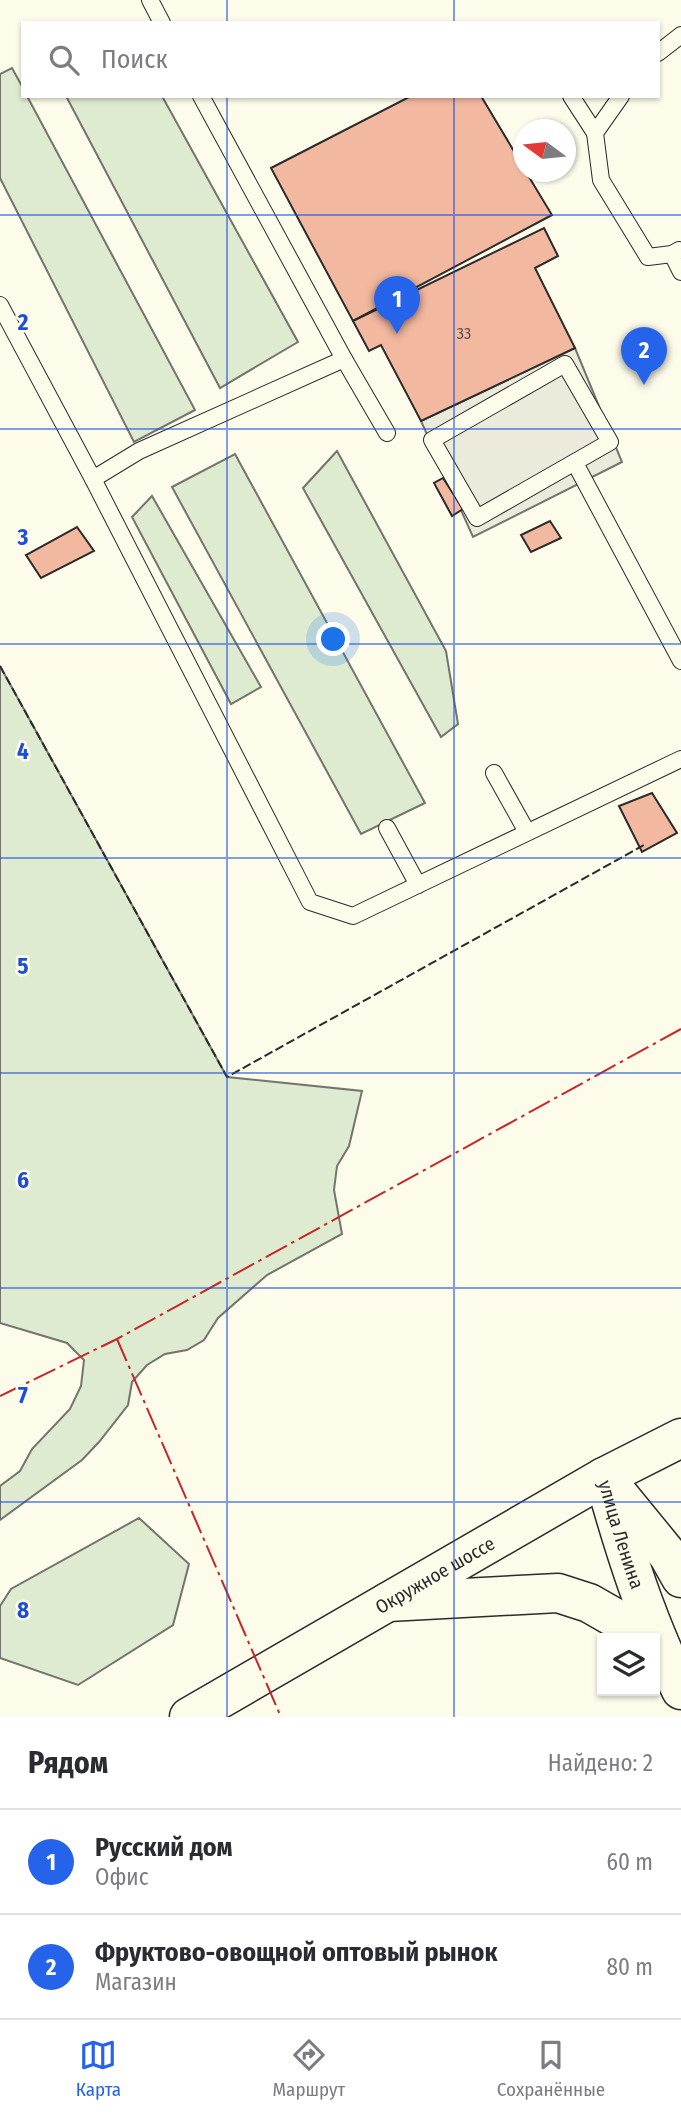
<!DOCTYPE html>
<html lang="ru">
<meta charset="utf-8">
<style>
body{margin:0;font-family:"Fira Sans Condensed",sans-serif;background:#f2f2f3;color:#2b2b33}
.controls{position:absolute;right:21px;bottom:21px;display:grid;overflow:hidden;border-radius:0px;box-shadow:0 2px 5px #0004}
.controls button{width:63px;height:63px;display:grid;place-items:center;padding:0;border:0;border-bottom:2px solid #e1e1e2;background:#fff;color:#2b2b33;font:35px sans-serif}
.compass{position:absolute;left:513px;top:119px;width:63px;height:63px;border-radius:50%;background:#fff;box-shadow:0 2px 5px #0004;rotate:285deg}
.you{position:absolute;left:334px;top:640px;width:24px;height:24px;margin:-18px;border:5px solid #fff;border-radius:50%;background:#1a73e8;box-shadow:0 0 0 10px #1a73e833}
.badge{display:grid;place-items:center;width:46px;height:46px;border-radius:50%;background:#2563eb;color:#fff;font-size:23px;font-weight:700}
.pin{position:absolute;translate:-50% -58px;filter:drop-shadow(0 2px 4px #0008)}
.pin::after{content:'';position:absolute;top:37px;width:24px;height:21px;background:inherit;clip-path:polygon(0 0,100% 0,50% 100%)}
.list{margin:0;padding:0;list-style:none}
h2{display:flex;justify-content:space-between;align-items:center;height:91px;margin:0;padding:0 28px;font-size:30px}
h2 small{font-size:23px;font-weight:400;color:#7c7c81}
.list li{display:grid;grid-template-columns:46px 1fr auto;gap:21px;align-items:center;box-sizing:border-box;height:105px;padding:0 28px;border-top:2px solid #e1e1e2}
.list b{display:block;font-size:26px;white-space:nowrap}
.list p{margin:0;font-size:23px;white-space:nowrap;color:#7c7c81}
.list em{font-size:23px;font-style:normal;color:#7c7c81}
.icon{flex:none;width:38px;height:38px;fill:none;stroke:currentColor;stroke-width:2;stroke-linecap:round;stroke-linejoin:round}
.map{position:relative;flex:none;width:681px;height:1717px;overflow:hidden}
.search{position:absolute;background:#fff;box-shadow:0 2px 5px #0004;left:21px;right:21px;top:21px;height:77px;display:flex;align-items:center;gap:18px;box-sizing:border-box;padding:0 24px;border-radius:0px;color:#7c7c81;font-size:26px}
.sheet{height:301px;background:#fff}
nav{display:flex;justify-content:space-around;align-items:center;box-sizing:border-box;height:98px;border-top:2px solid #e1e1e2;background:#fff;font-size:19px;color:#7c7c81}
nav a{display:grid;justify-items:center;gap:4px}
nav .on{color:#2563eb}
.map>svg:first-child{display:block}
.green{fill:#deebd1;stroke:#74746e;stroke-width:2}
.parking{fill:#eceadb;stroke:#74746e;stroke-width:2}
.building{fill:#f2b8a0;stroke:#2b2b2b;stroke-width:2}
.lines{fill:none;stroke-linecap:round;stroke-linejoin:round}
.service-casing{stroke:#2b2b2b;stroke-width:18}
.secondary-casing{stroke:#2b2b2b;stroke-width:41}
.primary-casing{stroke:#2b2b2b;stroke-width:41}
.service{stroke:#fdfbea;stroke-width:16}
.secondary{stroke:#fdfbea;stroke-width:38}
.primary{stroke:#fdfbea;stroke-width:38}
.fence{stroke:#2b2b2b;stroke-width:2;stroke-dasharray:9 3.5;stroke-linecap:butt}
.power{stroke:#c62828;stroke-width:2;stroke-dasharray:24 5 3.5 5;stroke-linecap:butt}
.grid{fill:none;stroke:#1d4ed8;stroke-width:2;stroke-opacity:0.55}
.labels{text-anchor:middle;stroke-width:5;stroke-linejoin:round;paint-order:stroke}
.number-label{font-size:16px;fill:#5d4e48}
.street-label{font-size:19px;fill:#2b2b2b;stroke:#fdfbea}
.grid-label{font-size:23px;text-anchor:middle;font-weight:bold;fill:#1d4ed8;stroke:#fdfbea;stroke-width:5;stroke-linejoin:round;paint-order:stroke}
</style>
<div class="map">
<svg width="681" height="1717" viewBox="0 0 681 1717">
<rect width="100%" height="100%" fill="#fdfbea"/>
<!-- green -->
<g class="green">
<polygon points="12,68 23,88 23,96 27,96 195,410 134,442 0,178 0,74"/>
<polygon points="66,96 162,96 298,342 220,388"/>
<polygon points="337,451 446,651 458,724 441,737 303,488"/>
<polygon points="235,454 425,803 361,834 172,487"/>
<polygon points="152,496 261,687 231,704 132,517"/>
<polygon points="0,666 227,1077 362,1091 349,1146 337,1166 334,1190 342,1234 267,1275 218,1318 204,1340 187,1350 165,1354 147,1365 132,1382 128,1405 99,1442 82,1460 0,1520 0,1486 20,1471 32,1449 70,1409 81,1386 84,1360 67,1343 0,1323"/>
<polygon points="139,1518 189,1564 173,1625 78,1685 0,1658 0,1606 11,1589"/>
</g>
<!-- parking -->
<polygon class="parking" points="575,348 622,462 473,537 421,421"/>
<!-- building -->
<g class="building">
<polygon points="411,96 481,96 524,168 524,172 526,172 552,215 353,321 271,168"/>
<polygon points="544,228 558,256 535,268 575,348 421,421 381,345 369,351 353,321"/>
<polygon points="443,478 463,509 452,516 434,483"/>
<polygon points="550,521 561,538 531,552 521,535"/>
<polygon points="77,527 94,551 41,578 26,555"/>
<polygon points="652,793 677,833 642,852 619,806"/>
</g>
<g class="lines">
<defs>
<g id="service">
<polyline points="150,0 162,23"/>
<polyline points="658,53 681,35"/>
<polyline points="201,96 344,359 387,433"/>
<polyline points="571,96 595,133"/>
<polyline points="621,96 595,133 601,180 648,257 672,254"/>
<polyline points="679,250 672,254 681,272"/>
<polyline points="0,305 93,479 310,902 353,916 681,759"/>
<polygon points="565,364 610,442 477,518 432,440"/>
<polyline points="575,463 681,661"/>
<polyline points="93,479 139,451 344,359"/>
<polyline points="494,773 527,832"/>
<polyline points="387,828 418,885"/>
</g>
<g id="secondary">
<path id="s1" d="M 604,1477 C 624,1549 647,1622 681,1690"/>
<polyline points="614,1489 668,1555 681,1578"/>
<polyline points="388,1602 558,1593 589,1603 617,1619 638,1638"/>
</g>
<g id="primary">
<path id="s2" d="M 189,1717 L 604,1477 L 681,1438"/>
</g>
</defs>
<!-- service casing -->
<use href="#service" class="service-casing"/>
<!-- secondary casing -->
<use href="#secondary" class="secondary-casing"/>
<!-- primary casing -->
<use href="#primary" class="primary-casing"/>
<!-- service -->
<use href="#service" class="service"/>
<!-- secondary -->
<use href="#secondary" class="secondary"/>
<!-- primary -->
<use href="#primary" class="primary"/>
<!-- fence -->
<polyline class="fence" points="0,666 227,1077 644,845"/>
<!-- power -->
<g class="power">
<polyline points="117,1339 281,1717"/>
<polyline points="0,1396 117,1339 681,1029"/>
</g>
</g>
<!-- grid -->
<path class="grid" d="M 227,0 L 227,23M 454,0 L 454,23M 227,96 L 227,1717M 454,96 L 454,1717M 0,215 L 681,215M 0,429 L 681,429M 0,644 L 681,644M 0,858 L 681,858M 0,1073 L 681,1073M 0,1288 L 681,1288M 0,1502 L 681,1502"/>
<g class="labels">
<!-- number labels -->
<g class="number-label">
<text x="464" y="339">33</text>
</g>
<!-- street labels -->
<g class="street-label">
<text dy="7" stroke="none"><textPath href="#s1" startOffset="60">улица Ленина</textPath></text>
<text dy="7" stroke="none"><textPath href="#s2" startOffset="284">Окружное шоссе</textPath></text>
</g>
</g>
<g class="grid-label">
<text x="23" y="330">2</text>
<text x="23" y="545">3</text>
<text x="23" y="759">4</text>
<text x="23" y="974">5</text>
<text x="23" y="1188">6</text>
<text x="23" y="1403">7</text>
<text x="23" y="1618">8</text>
</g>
</svg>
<div class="controls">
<button><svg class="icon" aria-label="layers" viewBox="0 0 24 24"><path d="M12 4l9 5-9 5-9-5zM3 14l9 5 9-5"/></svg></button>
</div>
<svg class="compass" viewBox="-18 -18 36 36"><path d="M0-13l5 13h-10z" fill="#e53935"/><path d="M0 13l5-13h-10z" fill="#7c7c81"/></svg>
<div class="you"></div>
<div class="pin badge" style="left:397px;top:334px">1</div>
<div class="pin badge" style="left:644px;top:385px">2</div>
<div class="search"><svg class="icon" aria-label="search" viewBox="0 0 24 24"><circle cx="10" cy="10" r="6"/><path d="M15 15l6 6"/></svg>Поиск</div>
</div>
<section class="sheet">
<h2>Рядом<small>Найдено: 2</small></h2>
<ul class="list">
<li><span class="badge">1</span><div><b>Русский дом</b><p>Офис</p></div><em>60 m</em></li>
<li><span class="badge">2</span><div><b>Фруктово-овощной оптовый рынок</b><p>Магазин</p></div><em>80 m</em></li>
</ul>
</section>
<nav>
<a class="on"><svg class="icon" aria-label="map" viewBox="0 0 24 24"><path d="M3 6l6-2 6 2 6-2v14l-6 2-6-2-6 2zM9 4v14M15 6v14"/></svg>Карта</a>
<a><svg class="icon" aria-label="directions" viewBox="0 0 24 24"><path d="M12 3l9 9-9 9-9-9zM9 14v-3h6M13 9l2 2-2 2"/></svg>Маршрут</a>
<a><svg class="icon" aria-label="saved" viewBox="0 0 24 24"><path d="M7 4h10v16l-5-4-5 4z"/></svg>Сохранённые</a>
</nav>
